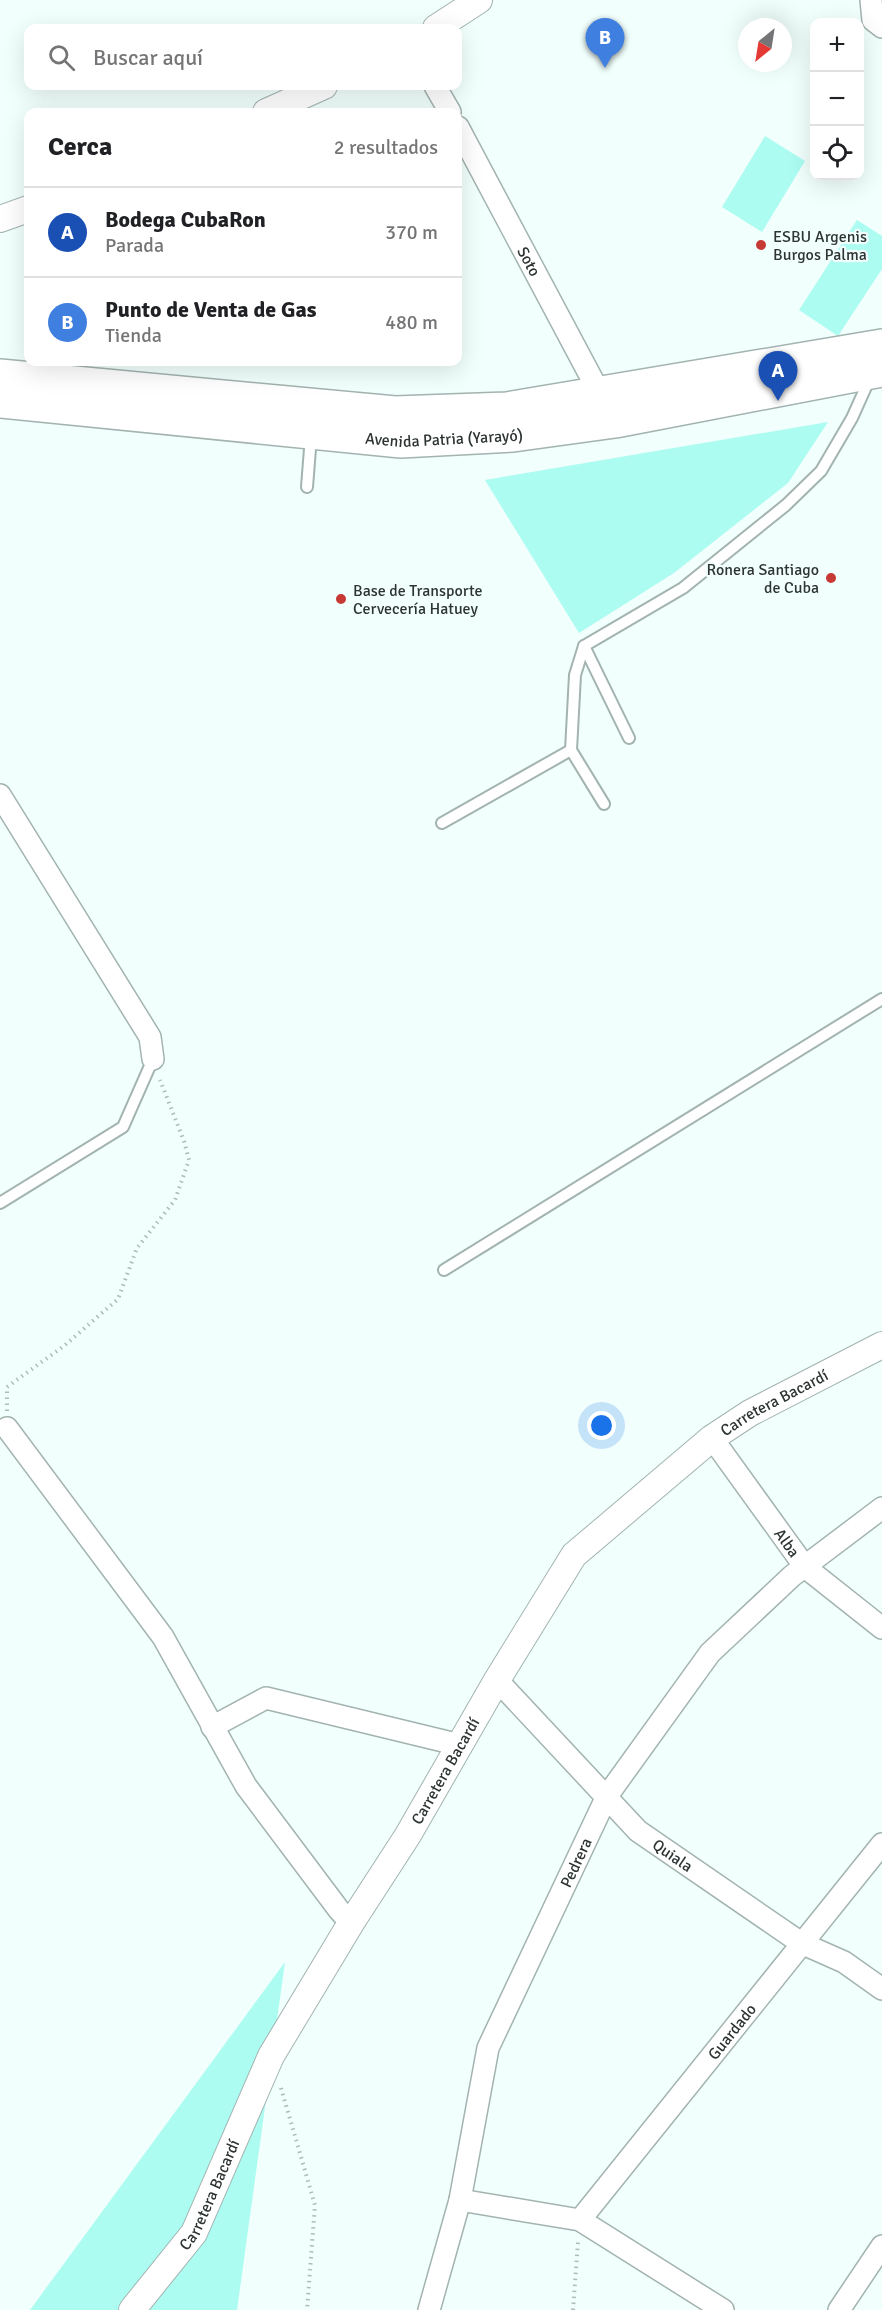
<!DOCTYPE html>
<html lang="es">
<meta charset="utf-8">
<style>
body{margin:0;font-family:Signika,sans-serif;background:#f2f2f2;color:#202124}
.controls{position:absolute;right:18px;top:18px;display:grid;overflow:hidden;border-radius:12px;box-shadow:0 6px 24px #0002}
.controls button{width:54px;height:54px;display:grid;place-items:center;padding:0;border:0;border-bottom:2px solid #e0e0e0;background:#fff;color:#202124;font:30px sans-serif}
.compass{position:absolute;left:738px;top:18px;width:54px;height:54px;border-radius:50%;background:#fff;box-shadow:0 6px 24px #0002;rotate:210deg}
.you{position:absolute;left:602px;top:1426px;width:21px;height:21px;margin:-15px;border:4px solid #fff;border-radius:50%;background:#1a73e8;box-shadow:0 0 0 9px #1a73e833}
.badge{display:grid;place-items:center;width:39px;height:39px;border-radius:50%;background:#c73934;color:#fff;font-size:20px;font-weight:700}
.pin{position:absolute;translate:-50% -50px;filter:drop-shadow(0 2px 3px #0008)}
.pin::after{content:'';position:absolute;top:32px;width:21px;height:18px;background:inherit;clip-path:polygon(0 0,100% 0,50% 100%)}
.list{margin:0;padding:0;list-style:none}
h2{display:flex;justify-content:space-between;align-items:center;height:78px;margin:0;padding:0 24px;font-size:26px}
h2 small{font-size:20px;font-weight:400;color:#757577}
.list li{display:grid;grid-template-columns:39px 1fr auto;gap:18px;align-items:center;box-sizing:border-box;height:90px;padding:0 24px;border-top:2px solid #e0e0e0}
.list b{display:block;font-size:22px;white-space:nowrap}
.list p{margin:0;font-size:20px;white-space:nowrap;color:#757577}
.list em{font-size:20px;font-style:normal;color:#757577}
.icon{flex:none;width:33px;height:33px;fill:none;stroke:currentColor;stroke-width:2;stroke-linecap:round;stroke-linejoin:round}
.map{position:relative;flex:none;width:882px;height:2310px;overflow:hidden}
.search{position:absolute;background:#fff;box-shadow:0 6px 24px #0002;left:24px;top:24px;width:438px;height:66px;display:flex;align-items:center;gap:15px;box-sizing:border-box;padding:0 21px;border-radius:12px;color:#757577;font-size:22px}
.panel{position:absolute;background:#fff;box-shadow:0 6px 24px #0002;left:24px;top:108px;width:438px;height:258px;border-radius:12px}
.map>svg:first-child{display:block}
.green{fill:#acfcf2}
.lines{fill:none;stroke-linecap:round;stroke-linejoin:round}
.service-casing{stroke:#a2b3b0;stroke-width:14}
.minor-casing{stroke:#a2b3b0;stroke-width:24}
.tertiary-casing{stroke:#a2b3b0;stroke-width:28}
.primary-casing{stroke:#a2b3b0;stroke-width:36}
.path{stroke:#afbab9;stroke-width:4;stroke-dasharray:1.5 4.5;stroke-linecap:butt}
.service{stroke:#fff;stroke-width:10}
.minor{stroke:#fff;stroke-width:21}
.tertiary{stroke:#fff;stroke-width:26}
.primary{stroke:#fff;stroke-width:33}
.poi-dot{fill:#c73934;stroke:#f1fffd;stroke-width:2}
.labels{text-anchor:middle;stroke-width:4.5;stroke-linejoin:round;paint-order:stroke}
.poi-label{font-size:16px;fill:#2d3433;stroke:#f1fffd;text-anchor:start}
.street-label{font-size:16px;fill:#2d3433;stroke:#f1fffd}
</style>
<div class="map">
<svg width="882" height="2310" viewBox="0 0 882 2310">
<rect width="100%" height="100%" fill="#f1fffd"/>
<!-- green -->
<g class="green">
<polygon points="765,136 805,161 762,232 722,207"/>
<polygon points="857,220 882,236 882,269 838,336 799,310"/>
<polygon points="828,422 788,483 674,573 579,633 485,480"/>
<polygon points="285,1962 237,2310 30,2310"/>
</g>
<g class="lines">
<defs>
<g id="service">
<polyline points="307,487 311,436"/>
<polyline points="584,646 575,675 571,750 604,804"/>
<polyline points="629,738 584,646 683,588 786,505 821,471 852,418 870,378"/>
<polyline points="442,823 571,750"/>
<polyline points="0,1203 123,1127 153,1059"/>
<polyline points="444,1270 882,999"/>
</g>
<g id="minor">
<polyline points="871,0 873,20 882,27"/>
<polyline points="435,86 450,112"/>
<path id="s1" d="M 458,127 L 600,394"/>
<polyline points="0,795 150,1037 153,1059"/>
<polyline points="7,1428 163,1637 246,1786 339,1910 351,1923"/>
<path id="s2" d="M 712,1438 L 805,1567 L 882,1628"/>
<path id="s3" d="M 497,1680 L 638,1831 L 801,1943 L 844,1962 L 882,1989"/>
<polyline points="212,1727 266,1698 460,1745"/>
<polyline points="460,2200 580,2220 723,2310"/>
<path id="s4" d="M 580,2220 L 882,1844"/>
<path id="s5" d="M 429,2310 L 460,2200 L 488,2048 L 607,1796 L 710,1653 L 792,1576 L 882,1508"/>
<polyline points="839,2310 882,2246"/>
</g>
<g id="tertiary">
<polyline points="436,28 479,0"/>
<polyline points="266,112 324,86"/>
<polyline points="0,219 28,209"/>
<path id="s6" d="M 132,2310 L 194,2233 L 271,2056 L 351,1923 L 408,1835 L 497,1680 L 574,1555 L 712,1438 L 750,1413 L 882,1345"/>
</g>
<g id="primary">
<polyline points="0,376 395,413 507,409 882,346"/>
<path id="s7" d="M 0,401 L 401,441 L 513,435 L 615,421 L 882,370"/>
</g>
</defs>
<!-- service casing -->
<use href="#service" class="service-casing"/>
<!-- minor casing -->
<use href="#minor" class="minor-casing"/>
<!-- tertiary casing -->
<use href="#tertiary" class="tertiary-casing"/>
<!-- primary casing -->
<use href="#primary" class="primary-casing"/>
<!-- path -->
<g class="path">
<polyline points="7,1411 7,1387 64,1346 118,1299 137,1248 175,1200 189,1160 184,1141 160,1080"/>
<polyline points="281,2088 315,2205 307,2310"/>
<polyline points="573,2310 578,2242"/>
</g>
<!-- service -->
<use href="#service" class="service"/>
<!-- minor -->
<use href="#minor" class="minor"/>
<!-- tertiary -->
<use href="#tertiary" class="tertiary"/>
<!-- primary -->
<use href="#primary" class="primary"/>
</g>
<!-- markers -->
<g class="poi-dot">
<circle cx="761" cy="245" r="6"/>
<circle cx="831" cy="578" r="6"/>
<circle cx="341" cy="599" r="6"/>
</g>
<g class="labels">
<!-- poi labels -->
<g class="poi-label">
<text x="773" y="242">ESBU Argenis<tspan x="773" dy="18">Burgos Palma</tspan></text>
<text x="819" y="575" text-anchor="end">Ronera Santiago<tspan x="819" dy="18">de Cuba</tspan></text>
<text x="353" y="596">Base de Transporte<tspan x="353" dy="18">Cervecería Hatuey</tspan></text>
</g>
<!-- street labels -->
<g class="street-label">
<text dy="6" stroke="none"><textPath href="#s1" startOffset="152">Soto</textPath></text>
<text dy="6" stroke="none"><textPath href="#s7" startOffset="446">Avenida Patria (Yarayó)</textPath></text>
<text dy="6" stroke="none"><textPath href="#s6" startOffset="1130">Carretera Bacardí</textPath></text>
<text dy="6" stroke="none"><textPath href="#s2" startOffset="129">Alba</textPath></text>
<text dy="6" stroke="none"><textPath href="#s6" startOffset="626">Carretera Bacardí</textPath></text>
<text dy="6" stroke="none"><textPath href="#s3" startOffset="249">Quiala</textPath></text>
<text dy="6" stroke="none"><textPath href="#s5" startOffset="474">Pedrera</textPath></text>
<text dy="6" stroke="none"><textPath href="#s4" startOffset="242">Guardado</textPath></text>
<text dy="6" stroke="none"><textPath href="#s6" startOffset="140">Carretera Bacardí</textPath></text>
</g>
</g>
</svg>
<div class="controls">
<button>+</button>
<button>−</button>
<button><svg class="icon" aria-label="locate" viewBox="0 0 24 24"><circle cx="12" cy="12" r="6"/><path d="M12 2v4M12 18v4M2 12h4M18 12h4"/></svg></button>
</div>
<svg class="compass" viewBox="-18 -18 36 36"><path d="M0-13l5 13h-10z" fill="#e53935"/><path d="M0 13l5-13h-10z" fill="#757577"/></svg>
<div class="you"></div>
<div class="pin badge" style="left:778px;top:401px;background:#1a4fb4">A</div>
<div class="pin badge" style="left:605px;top:68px;background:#3f7fe0">B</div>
<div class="search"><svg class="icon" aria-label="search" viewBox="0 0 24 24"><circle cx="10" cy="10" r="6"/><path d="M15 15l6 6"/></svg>Buscar aquí</div>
<section class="panel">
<h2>Cerca<small>2 resultados</small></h2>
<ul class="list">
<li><span class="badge" style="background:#1a4fb4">A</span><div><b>Bodega CubaRon</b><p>Parada</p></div><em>370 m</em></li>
<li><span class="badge" style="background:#3f7fe0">B</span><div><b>Punto de Venta de Gas</b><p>Tienda</p></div><em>480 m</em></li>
</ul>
</section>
</div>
